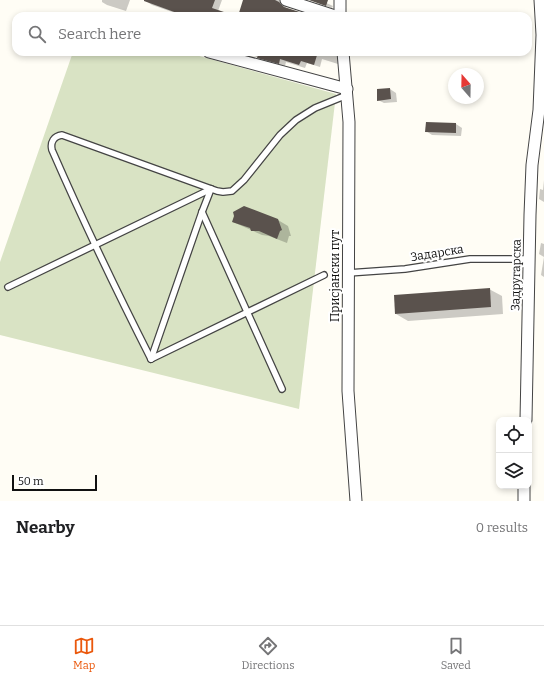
<!DOCTYPE html>
<meta charset="utf-8">
<style>
body{margin:0;font-family:Bitter,serif;background:#f2f2f2;color:#202124}
.controls{position:absolute;right:12px;bottom:12px;display:grid;overflow:hidden;border-radius:8px;box-shadow:0 2px 6px #0003}
.controls button{width:36px;height:36px;display:grid;place-items:center;padding:0;border:0;border-bottom:1px solid #e0e0e0;background:#fff;color:#202124;font:20px sans-serif}
.compass{position:absolute;left:448px;top:68px;width:36px;height:36px;border-radius:50%;background:#fff;box-shadow:0 2px 6px #0003;rotate:340deg}
.scale{position:absolute;left:12px;bottom:10px;width:85px;box-sizing:border-box;padding-left:4px;border:2px solid #111;border-top:0;font-size:11px;line-height:14px;white-space:nowrap;color:#111;-webkit-text-stroke:3px #fff;paint-order:stroke}
.list{margin:0;padding:0;list-style:none}
h2{display:flex;justify-content:space-between;align-items:center;height:52px;margin:0;padding:0 16px;font-size:17px}
h2 small{font-size:13px;font-weight:400;color:#757577}
.icon{flex:none;width:22px;height:22px;fill:none;stroke:currentColor;stroke-width:2;stroke-linecap:round;stroke-linejoin:round}
.map{position:relative;flex:none;width:544px;height:501px;overflow:hidden}
.search{position:absolute;background:#fff;box-shadow:0 2px 6px #0003;left:12px;right:12px;top:12px;height:44px;display:flex;align-items:center;gap:10px;box-sizing:border-box;padding:0 14px;border-radius:12px;color:#757577;font-size:15px}
.sheet{height:124px;background:#fff}
nav{display:flex;justify-content:space-around;align-items:center;box-sizing:border-box;height:56px;border-top:1px solid #e0e0e0;background:#fff;font-size:11px;color:#757577}
nav a{display:grid;justify-items:center;gap:2px}
nav .on{color:#ea580c}
.map>svg:first-child{display:block}
.cemetery{fill:#d9e3c4}
.shadow{fill:#0003}
.building{fill:#5a524d}
.lines{fill:none;stroke-linecap:round;stroke-linejoin:round}
.service-casing{stroke:#444;stroke-width:8}
.minor-casing{stroke:#444;stroke-width:13}
.service{stroke:#fff;stroke-width:5.5}
.minor{stroke:#fff;stroke-width:11}
.labels{text-anchor:middle;stroke-width:4;stroke-linejoin:round;paint-order:stroke}
.street-label{font-size:12px;fill:#111;stroke:#fff}
</style>
<div class="map">
<svg width="544" height="501" viewBox="0 0 544 501">
<rect width="100%" height="100%" fill="#fffdf5"/>
<!-- cemetery -->
<polygon class="cemetery" points="73,52 185,52 336,94 299,409 0,335 0,262"/>
<!-- shadow -->
<g class="shadow">
<polygon points="102,0 130,0 126,11 107,5 102,2"/>
<polygon points="147,0 222,0 218,11 231,16 177,16 178,14 152,5 146,1"/>
<polygon points="273,0 287,0 285,5 286,8 309,16 268,16"/>
<polygon points="310,0 320,0 333,6 332,8"/>
<polygon points="257,52 338,52 338,64 322,59 320,67 307,63 305,68 286,62 285,66 261,60 255,56"/>
<polygon points="390,89 396,93 397,102 384,103 378,100"/>
<polygon points="456,124 462,128 461,136 432,135 426,131"/>
<polygon points="544,180 544,202 539,199 540,189 543,190"/>
<polygon points="278,220 288,226 291,236 289,236 287,243 269,236 262,235 233,222"/>
<polygon points="541,243 544,244 544,277 541,275 544,257 539,254"/>
<polygon points="489,289 502,296 503,314 408,321 396,314"/>
</g>
<!-- building -->
<g class="building">
<polygon points="144,0 215,0 212,8 230,14 230,16 176,16 177,13 144,1"/>
<polygon points="243,0 275,0 279,2 284,7 312,16 238,16"/>
<polygon points="309,0 328,0 326,6"/>
<polygon points="259,52 318,52 314,65 301,61 299,65 280,59 279,64 257,58"/>
<polygon points="390,88 391,99 377,101 377,89"/>
<polygon points="426,122 456,123 456,133 425,132"/>
<polygon points="244,206 278,219 282,230 280,231 277,239 259,231 251,231 250,228 232,222 234,216 233,212"/>
<polygon points="490,288 491,307 395,314 394,295"/>
</g>
<g class="lines">
<defs>
<g id="service">
<polyline points="202,212 282,389"/>
<polyline points="348,273 405,269 470,259 529,259"/>
<polyline points="8,287 211,189"/>
<path d="M 151,359 C 116,290 83,221 52,150 C 50,142 54,136 62,135 L 217,191 L 223,192 L 232,191 L 244,180 L 280,135 L 296,120 L 315,108 L 347,95"/>
<polyline points="151,359 324,275"/>
<polyline points="151,359 202,212 211,189"/>
</g>
<g id="minor">
<polyline points="286,0 335,16"/>
<polyline points="340,0 340,16"/>
<polyline points="209,52 347,89"/>
<polyline points="343,52 349,122 348,391 356,501"/>
<polyline points="526,420 530,215 532,165 539,110 542,35 540,0"/>
<polyline points="524,501 524,486"/>
</g>
</defs>
<!-- service casing -->
<use href="#service" class="service-casing"/>
<!-- minor casing -->
<use href="#minor" class="minor-casing"/>
<!-- service -->
<use href="#service" class="service"/>
<!-- minor -->
<use href="#minor" class="minor"/>
</g>
<g class="labels">
<!-- street labels -->
<g class="street-label">
<text transform="translate(437 253) rotate(-9)" y="4">Задарска</text>
<text transform="translate(516 275) rotate(-89)" y="4">Задругарска</text>
<text transform="translate(335 276) rotate(-90)" y="4">Присјански пут</text>
</g>
</g>
</svg>
<div class="controls">
<button><svg class="icon" aria-label="locate" viewBox="0 0 24 24"><circle cx="12" cy="12" r="6"/><path d="M12 2v4M12 18v4M2 12h4M18 12h4"/></svg></button>
<button><svg class="icon" aria-label="layers" viewBox="0 0 24 24"><path d="M12 4l9 5-9 5-9-5zM3 14l9 5 9-5"/></svg></button>
</div>
<svg class="compass" viewBox="-18 -18 36 36"><path d="M0-13l5 13h-10z" fill="#e53935"/><path d="M0 13l5-13h-10z" fill="#757577"/></svg>
<div class="scale">50 m</div>
<div class="search"><svg class="icon" aria-label="search" viewBox="0 0 24 24"><circle cx="10" cy="10" r="6"/><path d="M15 15l6 6"/></svg>Search here</div>
</div>
<section class="sheet">
<h2>Nearby<small>0 results</small></h2>
<ul class="list">
</ul>
</section>
<nav>
<a class="on"><svg class="icon" aria-label="map" viewBox="0 0 24 24"><path d="M3 6l6-2 6 2 6-2v14l-6 2-6-2-6 2zM9 4v14M15 6v14"/></svg>Map</a>
<a><svg class="icon" aria-label="directions" viewBox="0 0 24 24"><path d="M12 3l9 9-9 9-9-9zM9 14v-3h6M13 9l2 2-2 2"/></svg>Directions</a>
<a><svg class="icon" aria-label="saved" viewBox="0 0 24 24"><path d="M7 4h10v16l-5-4-5 4z"/></svg>Saved</a>
</nav>
